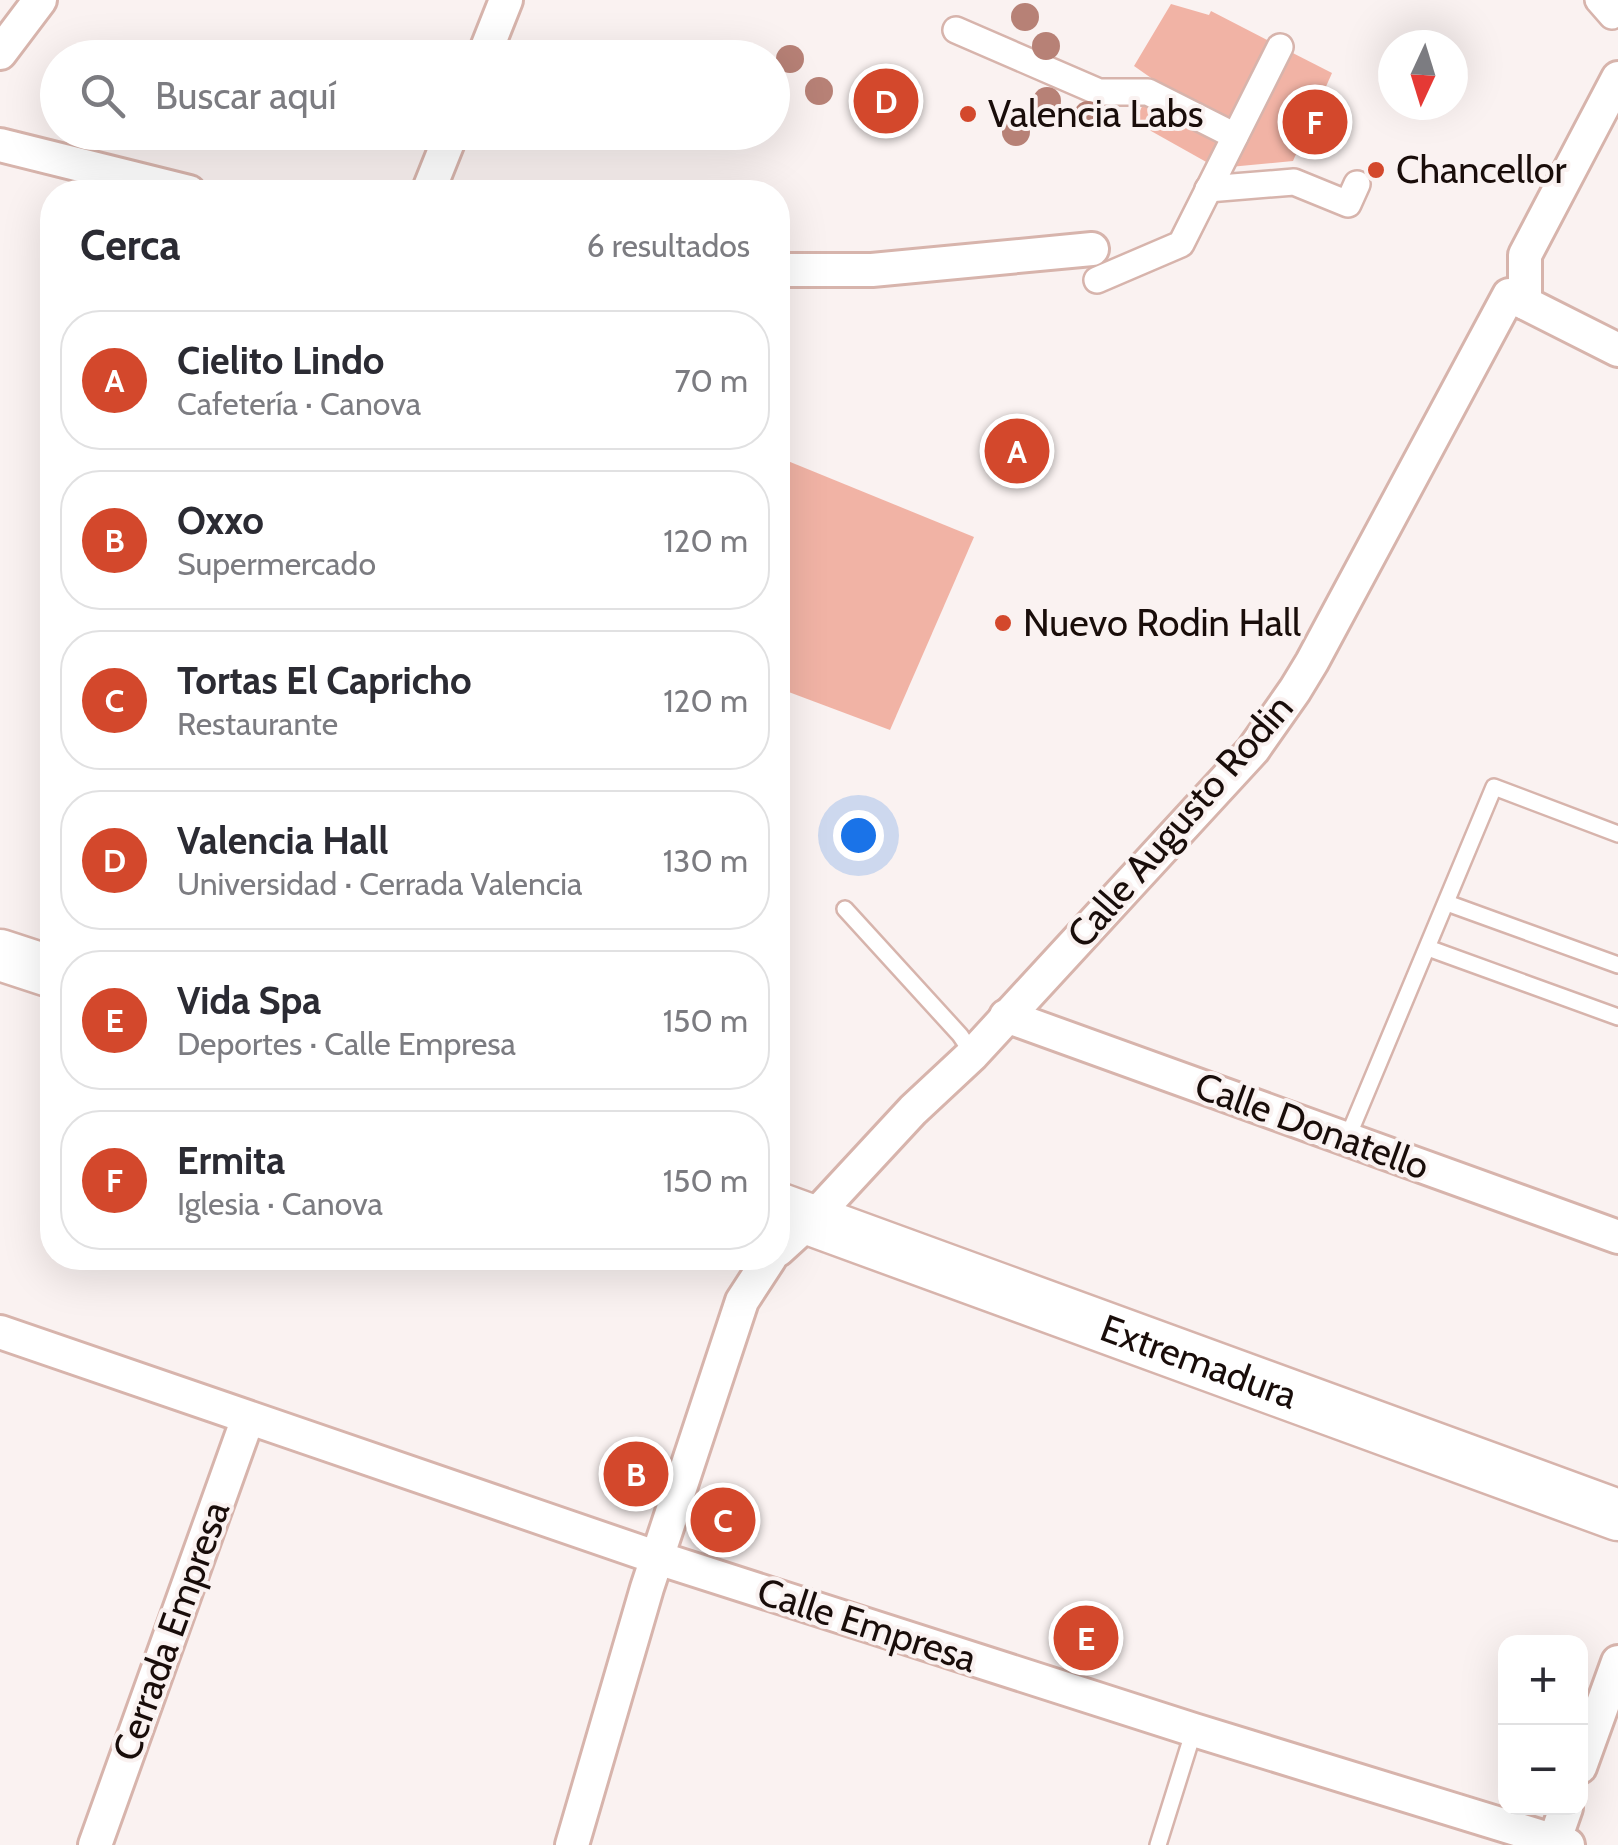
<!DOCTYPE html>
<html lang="es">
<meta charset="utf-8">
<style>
body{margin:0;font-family:Cabin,sans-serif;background:#f7f7f7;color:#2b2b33}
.controls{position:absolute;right:30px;bottom:30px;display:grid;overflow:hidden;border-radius:20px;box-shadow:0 10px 40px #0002}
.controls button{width:90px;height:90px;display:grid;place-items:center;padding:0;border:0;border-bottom:2px solid #e1e1e2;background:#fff;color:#2b2b33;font:50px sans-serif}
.compass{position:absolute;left:1378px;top:30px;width:90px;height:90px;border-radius:50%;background:#fff;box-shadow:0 10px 40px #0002;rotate:184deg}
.you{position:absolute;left:858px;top:835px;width:35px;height:35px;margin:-25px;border:8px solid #fff;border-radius:50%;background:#1a73e8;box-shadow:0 0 0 15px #1a73e833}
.badge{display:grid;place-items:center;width:65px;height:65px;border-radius:50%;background:#d3482c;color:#fff;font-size:32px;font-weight:700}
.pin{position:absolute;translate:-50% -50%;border:5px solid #fff;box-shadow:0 2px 10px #0006}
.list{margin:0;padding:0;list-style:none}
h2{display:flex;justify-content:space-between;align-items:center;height:130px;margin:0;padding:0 40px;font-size:42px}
h2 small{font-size:32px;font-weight:400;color:#7c7c81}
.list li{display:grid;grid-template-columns:65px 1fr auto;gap:30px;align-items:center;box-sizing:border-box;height:140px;margin:0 20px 20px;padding:0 20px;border:2px solid #e1e1e2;border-radius:40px}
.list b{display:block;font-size:38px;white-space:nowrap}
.list p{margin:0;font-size:32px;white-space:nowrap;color:#7c7c81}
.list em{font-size:32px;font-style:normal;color:#7c7c81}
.icon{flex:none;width:55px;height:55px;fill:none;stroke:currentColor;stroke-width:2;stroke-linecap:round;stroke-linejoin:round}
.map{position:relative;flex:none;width:1618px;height:1845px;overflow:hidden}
.search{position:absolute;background:#fff;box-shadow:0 10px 40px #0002;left:40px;top:40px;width:750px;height:110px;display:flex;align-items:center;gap:25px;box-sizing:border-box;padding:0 35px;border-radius:55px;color:#7c7c81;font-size:38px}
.panel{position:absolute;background:#fff;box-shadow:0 10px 40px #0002;left:40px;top:180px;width:750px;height:1090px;border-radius:40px}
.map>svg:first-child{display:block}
.green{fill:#f1b3a5}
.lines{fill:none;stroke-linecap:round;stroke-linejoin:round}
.service-casing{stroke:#d7b4ac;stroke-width:20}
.pedestrian-casing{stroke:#d7b4ac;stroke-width:30}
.minor-casing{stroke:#d7b4ac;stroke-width:38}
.primary-casing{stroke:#d7b4ac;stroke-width:55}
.service{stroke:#fff;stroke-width:15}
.pedestrian{stroke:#fff;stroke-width:25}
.minor{stroke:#fff;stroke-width:32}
.primary{stroke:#fff;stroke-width:50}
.tree{fill:#b78176}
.poi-dot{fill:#d3482c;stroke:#faf2f1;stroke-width:4}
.labels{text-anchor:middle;stroke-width:8;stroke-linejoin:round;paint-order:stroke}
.poi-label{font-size:38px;fill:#190d0a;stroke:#faf2f1;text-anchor:start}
.street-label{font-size:38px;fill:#190d0a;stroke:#faf2f1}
</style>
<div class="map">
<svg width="1618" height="1845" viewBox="0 0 1618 1845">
<rect width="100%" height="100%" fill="#faf2f1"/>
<!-- green -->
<g class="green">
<polygon points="1171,4 1209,15 1211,11 1279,46 1234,134 1149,91 1154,80 1134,66"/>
<polygon points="1281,47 1332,73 1293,161 1219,168"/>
<polygon points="1148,93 1233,136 1217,168 1135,122"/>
<polygon points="778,457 974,537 890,730 778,688"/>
</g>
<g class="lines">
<defs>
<g id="service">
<polyline points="1447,903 1618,965"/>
<polyline points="845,909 960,1035 973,1054"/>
<polyline points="1428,948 1618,1017"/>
<polyline points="1347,1139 1494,787 1618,834"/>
<polyline points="1158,1845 1194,1730"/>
</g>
<g id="pedestrian">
<polyline points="1598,0 1612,16 1618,5"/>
<polyline points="956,30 1099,92 1148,92 1235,136"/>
<polyline points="1208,189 1294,182 1348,204 1357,184"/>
<polyline points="1097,280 1181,244 1280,47"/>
</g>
<g id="minor">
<polyline points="0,53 40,0"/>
<polyline points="483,58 506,0"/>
<polyline points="0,145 189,192"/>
<polyline points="428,192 452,132"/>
<polyline points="778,270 872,270 1092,249"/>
<polyline points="1525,303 1525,255 1618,78"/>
<polyline points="1006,1016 1618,1237"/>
<polyline points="778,1250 812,1219 913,1110 973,1054 1253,750 1295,690 1312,662 1509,295 1618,350"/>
<polyline points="0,1332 658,1558 1194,1730 1568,1845"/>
<polyline points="1580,1767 1618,1662"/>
<polyline points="95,1845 248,1418"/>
<polyline points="572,1845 647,1588 742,1301 770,1258"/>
<polyline points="1553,1845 1566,1808"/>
</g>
<g id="primary">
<polyline points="0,955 52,972"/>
<path id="s1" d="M 778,1208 L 1618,1515"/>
</g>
</defs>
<!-- service casing -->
<use href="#service" class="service-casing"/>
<!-- pedestrian casing -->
<use href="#pedestrian" class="pedestrian-casing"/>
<!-- minor casing -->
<use href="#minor" class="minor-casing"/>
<!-- primary casing -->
<use href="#primary" class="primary-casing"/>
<!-- service -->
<use href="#service" class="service"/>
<!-- pedestrian -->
<use href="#pedestrian" class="pedestrian"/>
<!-- minor -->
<use href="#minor" class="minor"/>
<!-- primary -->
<use href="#primary" class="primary"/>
</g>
<!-- trees -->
<g class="tree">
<circle cx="1025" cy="17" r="14"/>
<circle cx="1046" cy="46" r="14"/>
<circle cx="790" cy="59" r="14"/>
<circle cx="819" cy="91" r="14"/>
<circle cx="1047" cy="101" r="14"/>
<circle cx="1088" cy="115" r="14"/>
<circle cx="1016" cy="132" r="14"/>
</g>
<!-- markers -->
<g class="poi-dot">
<circle cx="968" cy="114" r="10"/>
<circle cx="1376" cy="170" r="10"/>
<circle cx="1003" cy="623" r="10"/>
</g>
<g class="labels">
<!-- poi labels -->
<g class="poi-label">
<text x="988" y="127">Valencia Labs</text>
<text x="1396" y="183">Chancellor</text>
<text x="1023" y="636">Nuevo Rodin Hall</text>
</g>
<!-- street labels -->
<g class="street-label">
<text transform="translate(1180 821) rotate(-49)" y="13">Calle Augusto Rodin</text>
<text transform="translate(1312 1126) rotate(20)" y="13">Calle Donatello</text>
<text dy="13" stroke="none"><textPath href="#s1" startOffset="448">Extremadura</textPath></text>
<text transform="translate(867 1625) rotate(18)" y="13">Calle Empresa</text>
<text transform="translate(171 1631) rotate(-70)" y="13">Cerrada Empresa</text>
</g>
</g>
</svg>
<div class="controls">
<button>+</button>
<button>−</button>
</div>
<svg class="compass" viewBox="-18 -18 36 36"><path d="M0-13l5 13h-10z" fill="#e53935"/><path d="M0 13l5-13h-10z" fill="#7c7c81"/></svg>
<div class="you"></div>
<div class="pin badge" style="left:1017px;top:451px">A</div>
<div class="pin badge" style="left:636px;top:1474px">B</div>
<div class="pin badge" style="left:723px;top:1520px">C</div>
<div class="pin badge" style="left:886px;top:101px">D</div>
<div class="pin badge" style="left:1086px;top:1638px">E</div>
<div class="pin badge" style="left:1315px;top:122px">F</div>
<div class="search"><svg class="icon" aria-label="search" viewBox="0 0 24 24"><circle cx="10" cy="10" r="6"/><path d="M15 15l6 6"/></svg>Buscar aquí</div>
<section class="panel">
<h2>Cerca<small>6 resultados</small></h2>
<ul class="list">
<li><span class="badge">A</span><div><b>Cielito Lindo</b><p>Cafetería · Canova</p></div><em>70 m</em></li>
<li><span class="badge">B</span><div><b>Oxxo</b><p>Supermercado</p></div><em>120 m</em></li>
<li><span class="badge">C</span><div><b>Tortas El Capricho</b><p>Restaurante</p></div><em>120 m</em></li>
<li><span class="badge">D</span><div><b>Valencia Hall</b><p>Universidad · Cerrada Valencia</p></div><em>130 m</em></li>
<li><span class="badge">E</span><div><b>Vida Spa</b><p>Deportes · Calle Empresa</p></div><em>150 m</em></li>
<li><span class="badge">F</span><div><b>Ermita</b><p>Iglesia · Canova</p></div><em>150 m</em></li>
</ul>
</section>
</div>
